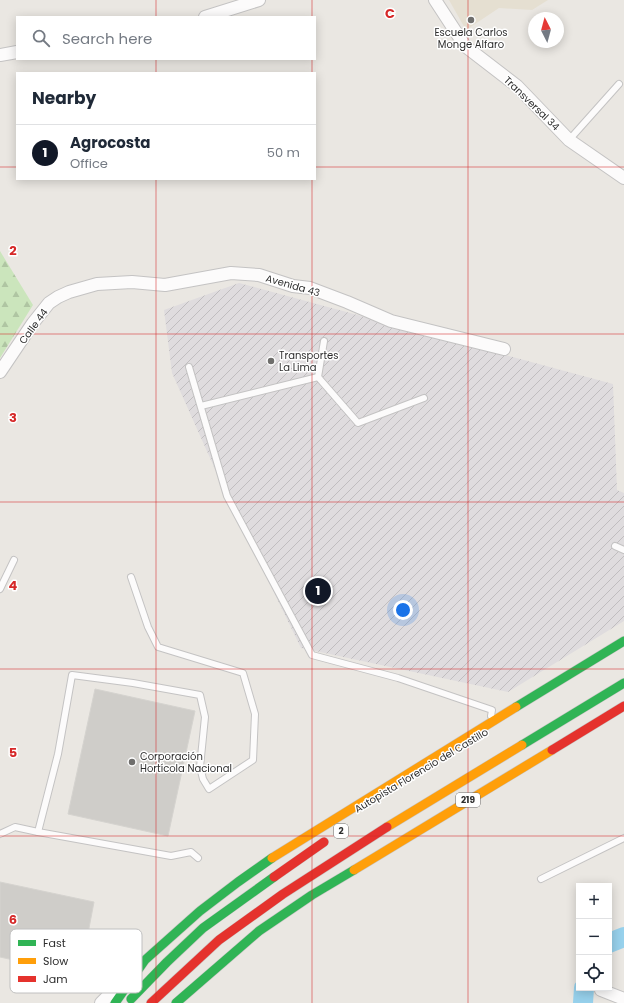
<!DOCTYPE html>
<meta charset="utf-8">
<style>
body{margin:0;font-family:Poppins,sans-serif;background:#f6f6f7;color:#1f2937}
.controls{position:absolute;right:12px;bottom:12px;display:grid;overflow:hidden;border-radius:0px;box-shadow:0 2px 10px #0003}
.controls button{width:36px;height:36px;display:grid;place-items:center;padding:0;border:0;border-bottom:1px solid #e0e1e3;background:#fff;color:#1f2937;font:20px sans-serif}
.compass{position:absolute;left:528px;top:12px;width:36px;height:36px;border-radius:50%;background:#fff;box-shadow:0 2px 10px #0003;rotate:354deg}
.you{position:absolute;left:403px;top:610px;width:14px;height:14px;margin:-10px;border:3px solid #fff;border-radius:50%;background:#1a73e8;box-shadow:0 0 0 6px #1a73e833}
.badge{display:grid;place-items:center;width:26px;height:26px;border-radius:50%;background:#111827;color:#fff;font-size:13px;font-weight:700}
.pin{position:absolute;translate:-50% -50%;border:2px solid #fff;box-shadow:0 1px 4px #0006}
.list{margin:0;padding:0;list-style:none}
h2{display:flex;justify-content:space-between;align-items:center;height:52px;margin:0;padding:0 16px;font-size:17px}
h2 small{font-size:13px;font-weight:400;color:#747a83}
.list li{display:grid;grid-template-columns:26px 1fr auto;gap:12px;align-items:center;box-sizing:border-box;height:56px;padding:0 16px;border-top:1px solid #e0e1e3}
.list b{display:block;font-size:15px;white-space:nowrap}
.list p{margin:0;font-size:13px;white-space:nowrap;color:#747a83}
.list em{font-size:13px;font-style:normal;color:#747a83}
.icon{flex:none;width:22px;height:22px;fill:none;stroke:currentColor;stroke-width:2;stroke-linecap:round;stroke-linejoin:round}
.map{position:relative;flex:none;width:624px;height:1003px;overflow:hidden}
.search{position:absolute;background:#fff;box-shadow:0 2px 10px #0003;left:16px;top:16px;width:300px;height:44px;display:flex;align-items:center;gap:10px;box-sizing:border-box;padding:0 14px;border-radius:0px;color:#747a83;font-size:15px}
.panel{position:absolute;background:#fff;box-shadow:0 2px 10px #0003;left:16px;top:72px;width:300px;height:108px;border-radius:0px}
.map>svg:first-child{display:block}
.industrial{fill:url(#industrial-furrows)}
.education{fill:#e5dfd1}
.forest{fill:url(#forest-firs)}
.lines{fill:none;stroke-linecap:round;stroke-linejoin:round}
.river{stroke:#97d1ec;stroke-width:20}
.building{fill:#cfcdc9;stroke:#d5d3cf}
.lane-casing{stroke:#c4c3c3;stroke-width:8}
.street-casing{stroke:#c4c3c3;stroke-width:14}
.fast-casing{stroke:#c6c4c3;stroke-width:10}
.slow-casing{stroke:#c6c4c3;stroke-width:10}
.jam-casing{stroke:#c6c4c3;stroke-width:10}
.lane{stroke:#fcfbfb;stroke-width:6}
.street{stroke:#fcfbfb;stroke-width:12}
.fast{stroke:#30b455;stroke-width:9}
.slow{stroke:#ff9f0a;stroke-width:9}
.jam{stroke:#e5322d;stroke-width:9}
.grid{fill:none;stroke:#d62828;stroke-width:1;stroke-opacity:0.55}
.poi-dot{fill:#6f6e6c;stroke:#fff;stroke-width:1.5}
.labels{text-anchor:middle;stroke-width:3;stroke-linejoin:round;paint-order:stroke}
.shield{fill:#fff;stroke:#6c6c6c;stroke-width:1}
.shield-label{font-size:9px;font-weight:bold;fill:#2d2d2d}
.poi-label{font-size:10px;fill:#2d2d2d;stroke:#fff;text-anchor:start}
.street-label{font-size:10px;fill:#2d2d2d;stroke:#fff}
.key{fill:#fff;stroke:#c0c0c0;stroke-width:1}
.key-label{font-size:11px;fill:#2d2d2d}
.grid-label{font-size:13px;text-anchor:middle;font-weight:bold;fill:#d62828;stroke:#fff;stroke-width:3;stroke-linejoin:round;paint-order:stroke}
</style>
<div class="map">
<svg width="624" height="1003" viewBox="0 0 624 1003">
<defs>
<pattern id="industrial-furrows" width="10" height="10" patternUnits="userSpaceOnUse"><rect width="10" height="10" fill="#dfdcde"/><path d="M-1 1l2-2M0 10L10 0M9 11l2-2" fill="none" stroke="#c0bdbf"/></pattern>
<pattern id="forest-firs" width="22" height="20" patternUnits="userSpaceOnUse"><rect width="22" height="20" fill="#cbe5bc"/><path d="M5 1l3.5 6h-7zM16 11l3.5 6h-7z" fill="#afc5a2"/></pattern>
</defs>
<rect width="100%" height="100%" fill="#eae7e2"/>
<!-- industrial -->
<polygon class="industrial" points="239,283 613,384 617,490 624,493 624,621 508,692 301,648 227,496 172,373 164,310"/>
<!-- education -->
<polygon class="education" points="449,0 548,0 532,10 499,8 466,30"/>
<!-- forest -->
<polygon class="forest" points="0,251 33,305 0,358"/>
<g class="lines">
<!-- river -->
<g class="river">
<polyline points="609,943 624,937"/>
<polyline points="583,1003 584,988"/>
</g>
</g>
<!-- building -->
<g class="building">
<polygon points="95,689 195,711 168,836 68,814"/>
<polygon points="0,882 94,902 80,975 0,957"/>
</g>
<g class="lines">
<defs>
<g id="lane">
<polyline points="569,140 619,84"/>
<polyline points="189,367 227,496 312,655 398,678 492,710 491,716"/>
<polyline points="318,377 358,423 424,398"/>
<polyline points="201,406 318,377 324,341"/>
<polyline points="615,546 624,550"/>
<polyline points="0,589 14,560"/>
<polyline points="38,832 58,754 72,675 133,683 200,695 205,717 200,767 203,779 209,789 253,760 255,714 243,673 158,647 148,627 131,577"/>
<polyline points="0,834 15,827 38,832 171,856 191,852 198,858"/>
<polyline points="541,879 624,838"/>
</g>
<g id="street">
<polyline points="435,0 465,46 517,86 569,140 624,178"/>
<polyline points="205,17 259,0"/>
<polyline points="0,55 17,52"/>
<polyline points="0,372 33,323 49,303 58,297 69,292 97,284 132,282 165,285 231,273 259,275 293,286 310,288 347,302 391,321 504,349"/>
<polyline points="601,990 624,999"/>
<polyline points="101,1003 117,987"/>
</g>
<g id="fast">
<polyline points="516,707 624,641"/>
<polyline points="522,745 624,683"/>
<polyline points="131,999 167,962 203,928 274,877"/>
<polyline points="115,1003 145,960 200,911 238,882 272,858"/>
<polyline points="176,1003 259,931 312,895 354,870"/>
</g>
<g id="slow">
<polyline points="387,827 522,745"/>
<polyline points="272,858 516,707"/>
<polyline points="354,870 552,750"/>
</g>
<g id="jam">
<polyline points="552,750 624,706"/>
<polyline points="274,877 324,842"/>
<polyline points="151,1003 219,940 283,894 387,827"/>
</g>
</defs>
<!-- lane casing -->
<use href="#lane" class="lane-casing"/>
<!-- street casing -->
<use href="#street" class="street-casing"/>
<!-- fast casing -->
<use href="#fast" class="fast-casing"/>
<!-- slow casing -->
<use href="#slow" class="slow-casing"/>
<!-- jam casing -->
<use href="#jam" class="jam-casing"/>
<!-- lane -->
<use href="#lane" class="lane"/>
<!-- street -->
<use href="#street" class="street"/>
<!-- fast -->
<use href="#fast" class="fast"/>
<!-- slow -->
<use href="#slow" class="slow"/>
<!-- jam -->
<use href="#jam" class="jam"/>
</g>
<!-- grid -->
<path class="grid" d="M 156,0 L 156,17M 312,0 L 312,17M 468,0 L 468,1003M 156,59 L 156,73M 312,59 L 312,73M 0,167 L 17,167M 315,167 L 624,167M 156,179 L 156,1003M 312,179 L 312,1003M 0,334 L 624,334M 0,502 L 624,502M 0,669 L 624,669M 0,836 L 624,836"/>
<!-- markers -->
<g class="poi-dot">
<circle cx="471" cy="20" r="4"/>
<circle cx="271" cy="361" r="4"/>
<circle cx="132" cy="762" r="4"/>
</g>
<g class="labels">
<!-- shield labels -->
<g class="shield">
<rect x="456" y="793" width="24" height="14" rx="3"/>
<rect x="334" y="824" width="14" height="14" rx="3"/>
</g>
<g class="shield-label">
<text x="468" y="803">219</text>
<text x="341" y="834">2</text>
</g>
<!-- poi labels -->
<g class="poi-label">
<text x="471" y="36" text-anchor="middle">Escuela Carlos<tspan x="471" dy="12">Monge Alfaro</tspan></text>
<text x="279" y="359">Transportes<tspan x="279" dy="12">La Lima</tspan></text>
<text x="140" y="760">Corporación<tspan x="140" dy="12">Hortícola Nacional</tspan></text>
</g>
<!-- street labels -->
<g class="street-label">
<text transform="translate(532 103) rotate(44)" y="4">Transversal 34</text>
<text transform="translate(293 285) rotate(16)" y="4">Avenida 43</text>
<text transform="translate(33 326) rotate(-54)" y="4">Calle 44</text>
<text transform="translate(421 770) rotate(-31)" y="4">Autopista Florencio del Castillo</text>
</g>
</g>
<!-- legend -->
<rect x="10" y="929" width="132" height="64" rx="6" class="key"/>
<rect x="18" y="940" width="18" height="6" fill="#30b455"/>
<rect x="18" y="958" width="18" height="6" fill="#ff9f0a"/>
<rect x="18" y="976" width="18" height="6" fill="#e5322d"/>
<g class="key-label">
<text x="43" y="947">Fast</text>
<text x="43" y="965">Slow</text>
<text x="43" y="983">Jam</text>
</g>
<g class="grid-label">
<text x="390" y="18">C</text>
<text x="13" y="255">2</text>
<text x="13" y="422">3</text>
<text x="13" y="590">4</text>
<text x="13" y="757">5</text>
<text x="13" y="924">6</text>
</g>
</svg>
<div class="controls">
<button>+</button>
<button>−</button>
<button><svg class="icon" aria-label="locate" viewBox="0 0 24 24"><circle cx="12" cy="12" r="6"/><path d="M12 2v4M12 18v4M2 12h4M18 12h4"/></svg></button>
</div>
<svg class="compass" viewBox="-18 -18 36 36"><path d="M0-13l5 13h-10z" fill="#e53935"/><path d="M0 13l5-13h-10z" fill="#747a83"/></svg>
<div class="you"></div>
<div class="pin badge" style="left:318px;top:591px">1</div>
<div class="search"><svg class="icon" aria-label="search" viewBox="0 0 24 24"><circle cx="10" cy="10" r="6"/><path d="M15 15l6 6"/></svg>Search here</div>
<section class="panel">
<h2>Nearby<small></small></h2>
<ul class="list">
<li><span class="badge">1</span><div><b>Agrocosta</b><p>Office</p></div><em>50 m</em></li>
</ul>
</section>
</div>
